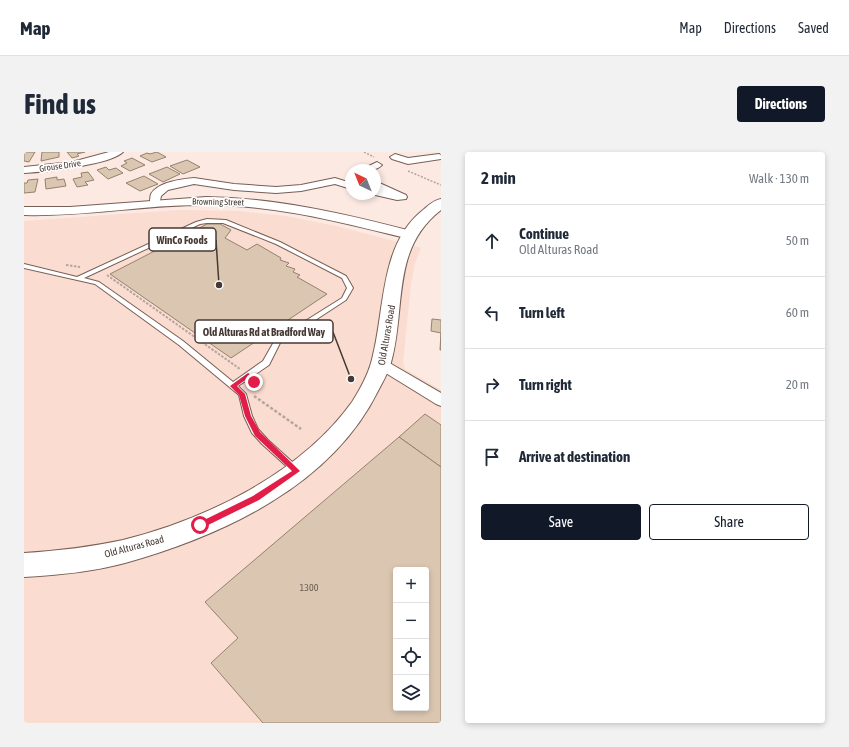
<!DOCTYPE html>
<meta charset="utf-8">
<style>
body{margin:0;font-family:"Asap Condensed",sans-serif;background:#f2f2f3;color:#1f2937}
.controls{position:absolute;right:12px;bottom:12px;display:grid;overflow:hidden;border-radius:4px;box-shadow:0 2px 6px #0003}
.controls button{width:36px;height:36px;display:grid;place-items:center;padding:0;border:0;border-bottom:1px solid #e0e1e3;background:#fff;color:#1f2937;font:20px sans-serif}
.compass{position:absolute;left:321px;top:12px;width:36px;height:36px;border-radius:50%;background:#fff;box-shadow:0 2px 6px #0003;rotate:317deg}
.stop{position:absolute;width:12px;height:12px;margin:-9px;border:3px solid #e11d48;border-radius:50%;background:#fff}
.stop.end{background:#e11d48;border-color:#fff;box-shadow:0 1px 4px #0008}
.list{margin:0;padding:0;list-style:none}
h2{display:flex;justify-content:space-between;align-items:center;height:52px;margin:0;padding:0 16px;font-size:17px}
h2 small{font-size:13px;font-weight:400;color:#747a83}
.list li{display:grid;grid-template-columns:26px 1fr auto;gap:12px;align-items:center;box-sizing:border-box;height:72px;padding:0 16px;border-top:1px solid #e0e1e3}
.list b{display:block;font-size:15px;white-space:nowrap}
.list p{margin:0;font-size:13px;white-space:nowrap;color:#747a83}
.list em{font-size:13px;font-style:normal;color:#747a83}
.actions{display:flex;gap:8px;padding:12px 16px}
.actions a{flex:1;padding:9px 0;border:1px solid #111827;border-radius:4px;text-align:center;font-size:14px;color:#111827}
.actions .main{background:#111827;color:#fff}
.icon{flex:none;width:22px;height:22px;fill:none;stroke:currentColor;stroke-width:2;stroke-linecap:round;stroke-linejoin:round}
.map{position:relative;flex:none;width:417px;height:571px;overflow:hidden;border-radius:4px}
header{display:flex;align-items:center;gap:24px;box-sizing:border-box;height:56px;padding:0 20px;background:#fff;border-bottom:1px solid #e0e1e3}
header strong{font-size:19px}
nav{display:flex;gap:22px;margin-inline-start:auto;font-size:14px}
.intro{display:flex;align-items:center;justify-content:space-between;box-sizing:border-box;height:96px;padding:0 24px}
h1{margin:0;font-size:28px}
.button{padding:10px 18px;border-radius:4px;background:#111827;color:#fff;font-size:14px;font-weight:700}
main{display:flex;gap:24px;padding:0 24px}
aside{flex:1;background:#fff;border-radius:4px;box-shadow:0 2px 6px #0003}
.map>svg:first-child{display:block}
.built{fill:#fadcd0;fill-rule:evenodd}
.building{fill:#dbc7b1;stroke:#94826d;fill-rule:evenodd}
.lines{fill:none;stroke-linecap:round;stroke-linejoin:round}
.service-casing{stroke:#785f55;stroke-width:2}
.minor-casing{stroke:#785f55;stroke-width:2}
.tertiary-casing{stroke:#785f55;stroke-width:2}
.secondary-casing{stroke:#785f55;stroke-width:2}
.path-far2{stroke:#b4a59f;stroke-width:1.5;stroke-dasharray:2 1.5;stroke-linecap:butt}
.path-far1{stroke:#b4a59f;stroke-width:2;stroke-dasharray:2.5 1.5;stroke-linecap:butt}
.path{stroke:#b4a59f;stroke-width:2.5;stroke-dasharray:3 2;stroke-linecap:butt}
.service{fill:#fff;fill-rule:evenodd}
.minor{fill:#fff;fill-rule:evenodd}
.tertiary{fill:#fff;fill-rule:evenodd}
.secondary{fill:#fff;fill-rule:evenodd}
.route{fill:#e11d48}
.labels{text-anchor:middle;stroke-width:3.5;stroke-linejoin:round;paint-order:stroke}
.far-street-label{font-size:9px;fill:#453934;stroke:#fff}
.street-label{font-size:10px;fill:#453934;stroke:#fff}
.near-number-label{font-size:10px;fill:#6a5c53}
.leader{fill:none;stroke:#453934;stroke-width:1.5}
.callout-dot{fill:#453934;stroke:#fff;stroke-width:1.5}
.callout{fill:#fff;stroke:#453934;stroke-width:1.5}
.callout-label{font-size:11px;text-anchor:middle;font-weight:bold;fill:#453934}
</style>
<header>
<strong>Map</strong>
<nav><a>Map</a><a>Directions</a><a>Saved</a></nav>
</header>
<div class="intro"><h1>Find us</h1><a class="button">Directions</a></div>
<main>
<div class="map">
<svg width="417" height="571" viewBox="0 0 417 571">
<rect width="100%" height="100%" fill="#fbe9e2"/>
<!-- built -->
<path class="built" d="M 155,58 L 214,59 L 262,64 L 312,74 L 397,96 L 391,111 L 387,132 L 379,210 L 381,217 L 417,238 L 417,571 L 0,571 L 0,69 ZM 372,418 L 402,418 L 402,556 L 372,556 Z"/>
<!-- building -->
<g class="building">
<polygon points="0,0 11,0 5,10 0,9"/>
<polygon points="18,0 35,0 35,5 17,9"/>
<polygon points="43,0 61,0 53,2 55,4 48,6"/>
<polygon points="133,0 142,5 128,10 116,4 123,1 126,2"/>
<polygon points="108,6 121,13 106,19 97,14 103,11 100,9"/>
<polygon points="163,8 176,15 159,22 146,14"/>
<polygon points="82,15 85,18 92,16 99,21 84,27 73,18"/>
<polygon points="143,15 156,22 139,30 125,22"/>
<polygon points="64,20 70,28 61,30 64,33 53,35 49,27 58,25 57,21"/>
<polygon points="120,24 134,32 116,39 102,31"/>
<polygon points="33,25 33,28 40,27 42,34 22,37 21,27"/>
<polygon points="14,27 11,40 0,41 0,31 3,31 4,28"/>
<polygon points="183,72 196,72 207,78 201,86 223,98 233,92 257,106 256,108 265,111 262,114 271,117 269,120 276,123 273,125 303,142 207,206 86,122"/>
<polygon points="408,167 417,168 417,198 416,198 417,181 407,179"/>
<polygon points="401,262 417,273 417,315 375,285"/>
<path d="M 375,285 L 417,315 L 417,571 L 239,571 L 187,511 L 214,486 L 181,450 ZM 372,418 L 402,418 L 402,556 L 372,556 Z"/>
</g>
<g class="lines">
<defs>
<path id="service" d="M 183,67 L 202,68 L 256,90 L 322,124 L 329,136 L 322,148 L 256,191 L 245,213 L 214,234 L 222,242 L 228,264 L 234,277 L 244,288 L 276,317 L 277,319 L 276,321 L 273,322 L 270,321 L 238,292 L 228,281 L 220,264 L 215,243 L 155,193 L 71,132 L 0,116 L 0,112 L 53,125 L 172,70 ZM 183,71 L 199,71 L 252,92 L 318,126 L 323,136 L 318,146 L 251,188 L 239,209 L 209,230 L 159,189 L 75,130 L 60,126 L 176,72 Z"/>
<g id="minor">
<path d="M 85,0 L 99,0 C 86,13 19,20 0,21 L 0,15 L 48,10 Z"/>
<polygon points="371,2 384,6 415,2 417,3 417,7 384,12 368,7 366,5"/>
<path d="M 353,10 L 358,13 C 352,19 345,18 337,18 Z"/>
<path d="M 170,26 L 210,32 L 252,35 L 277,33 L 311,26 L 327,31 L 327,37 L 311,32 L 277,39 L 252,41 L 210,38 L 170,32 L 144,38 L 137,44 L 135,54 L 127,54 L 126,52 C 126,49 126,45 127,42 C 134,30 158,27 170,26 Z"/>
<polygon points="351,29 382,43 383,45 382,47 373,48 347,42 351,42 351,37 355,38 351,36"/>
<polygon points="357,207 362,209 417,241 417,254 412,252 352,215 350,212 352,209"/>
</g>
<path id="tertiary" d="M 182,45 C 254,46 322,62 391,80 L 393,83 L 391,86 L 386,87 C 319,71 254,53 184,53 C 122,52 62,65 0,63 L 0,55 L 46,55 Z"/>
<path id="secondary" d="M 417,47 L 417,58 C 365,98 383,160 366,214 C 363,223 358,231 354,239 C 307,334 198,384 101,411 C 68,420 34,423 0,425 L 0,401 C 33,399 66,395 99,388 C 183,367 277,321 328,250 C 337,236 346,219 349,203 C 361,155 356,92 399,58 C 405,53 410,48 417,47 Z"/>
</defs>
<!-- service casing -->
<use href="#service" class="service-casing"/>
<!-- minor casing -->
<use href="#minor" class="minor-casing"/>
<!-- tertiary casing -->
<use href="#tertiary" class="tertiary-casing"/>
<!-- secondary casing -->
<use href="#secondary" class="secondary-casing"/>
<!-- path-far2 -->
<g class="path-far2">
<polyline points="340,0 350,5"/>
<polyline points="384,19 417,33"/>
</g>
<!-- path-far1 -->
<g class="path-far1">
<polyline points="42,113 56,115"/>
<polyline points="83,123 216,217"/>
</g>
<!-- path -->
<polyline class="path" points="230,244 277,277"/>
<!-- service -->
<use href="#service" class="service"/>
<!-- minor -->
<use href="#minor" class="minor"/>
<!-- tertiary -->
<use href="#tertiary" class="tertiary"/>
<!-- secondary -->
<use href="#secondary" class="secondary"/>
</g>
<!-- route -->
<polygon class="route" points="224,221 233,227 234,228 232,232 227,232 227,228 224,226 213,234 221,242 227,264 236,280 276,319 235,348 176,377 173,373 174,371 229,344 268,319 231,284 221,264 215,243 206,234"/>
<g class="labels">
<!-- far-street labels -->
<g class="far-street-label">
<text transform="translate(36 14) rotate(-8)" y="3">Grouse Drive</text>
<text transform="translate(194 50) rotate(1)" y="3">Browning Street</text>
</g>
<!-- street labels -->
<g class="street-label">
<text transform="translate(362 183) rotate(-80)" y="4">Old Alturas Road</text>
<text transform="translate(110 394) rotate(-15)" y="4">Old Alturas Road</text>
</g>
<!-- near-number labels -->
<g class="near-number-label">
<text x="285" y="439">1300</text>
</g>
</g>
<!-- callouts -->
<path class="leader" d="M195 133L192 88M327 227L309 180"/>
<g class="callout-dot">
<circle cx="195" cy="133" r="4"/>
<circle cx="327" cy="227" r="4"/>
</g>
<g class="callout">
<rect x="125" y="76" width="67" height="23" rx="4"/>
<rect x="171" y="168" width="138" height="23" rx="4"/>
</g>
<g class="callout-label">
<text x="158" y="92">WinCo Foods</text>
<text x="240" y="184">Old Alturas Rd at Bradford Way</text>
</g>
</svg>
<div class="controls">
<button>+</button>
<button>−</button>
<button><svg class="icon" aria-label="locate" viewBox="0 0 24 24"><circle cx="12" cy="12" r="6"/><path d="M12 2v4M12 18v4M2 12h4M18 12h4"/></svg></button>
<button><svg class="icon" aria-label="layers" viewBox="0 0 24 24"><path d="M12 4l9 5-9 5-9-5zM3 14l9 5 9-5"/></svg></button>
</div>
<svg class="compass" viewBox="-18 -18 36 36"><path d="M0-13l5 13h-10z" fill="#e53935"/><path d="M0 13l5-13h-10z" fill="#747a83"/></svg>
<div class="stop" style="left:176px;top:373px"></div>
<div class="stop end" style="left:230px;top:230px"></div>
</div>
<aside>
<h2>2 min<small>Walk · 130 m</small></h2>
<ul class="list">
<li><svg class="icon" aria-label="ahead" viewBox="0 0 24 24"><path d="M12 20V5M6 11l6-6 6 6"/></svg><div><b>Continue</b><p>Old Alturas Road</p></div><em>50 m</em></li>
<li><svg class="icon" aria-label="left" viewBox="0 0 24 24"><path d="M17 20v-9H6M10 6l-5 5 5 5"/></svg><div><b>Turn left</b></div><em>60 m</em></li>
<li><svg class="icon" aria-label="right" viewBox="0 0 24 24"><path d="M7 20v-9h11M14 6l5 5-5 5"/></svg><div><b>Turn right</b></div><em>20 m</em></li>
<li><svg class="icon" aria-label="arrive" viewBox="0 0 24 24"><path d="M6 21V4h12l-3 4 3 4H6"/></svg><div><b>Arrive at destination</b></div></li>
</ul>
<div class="actions"><a class="main">Save</a><a>Share</a></div>
</aside>
</main>
